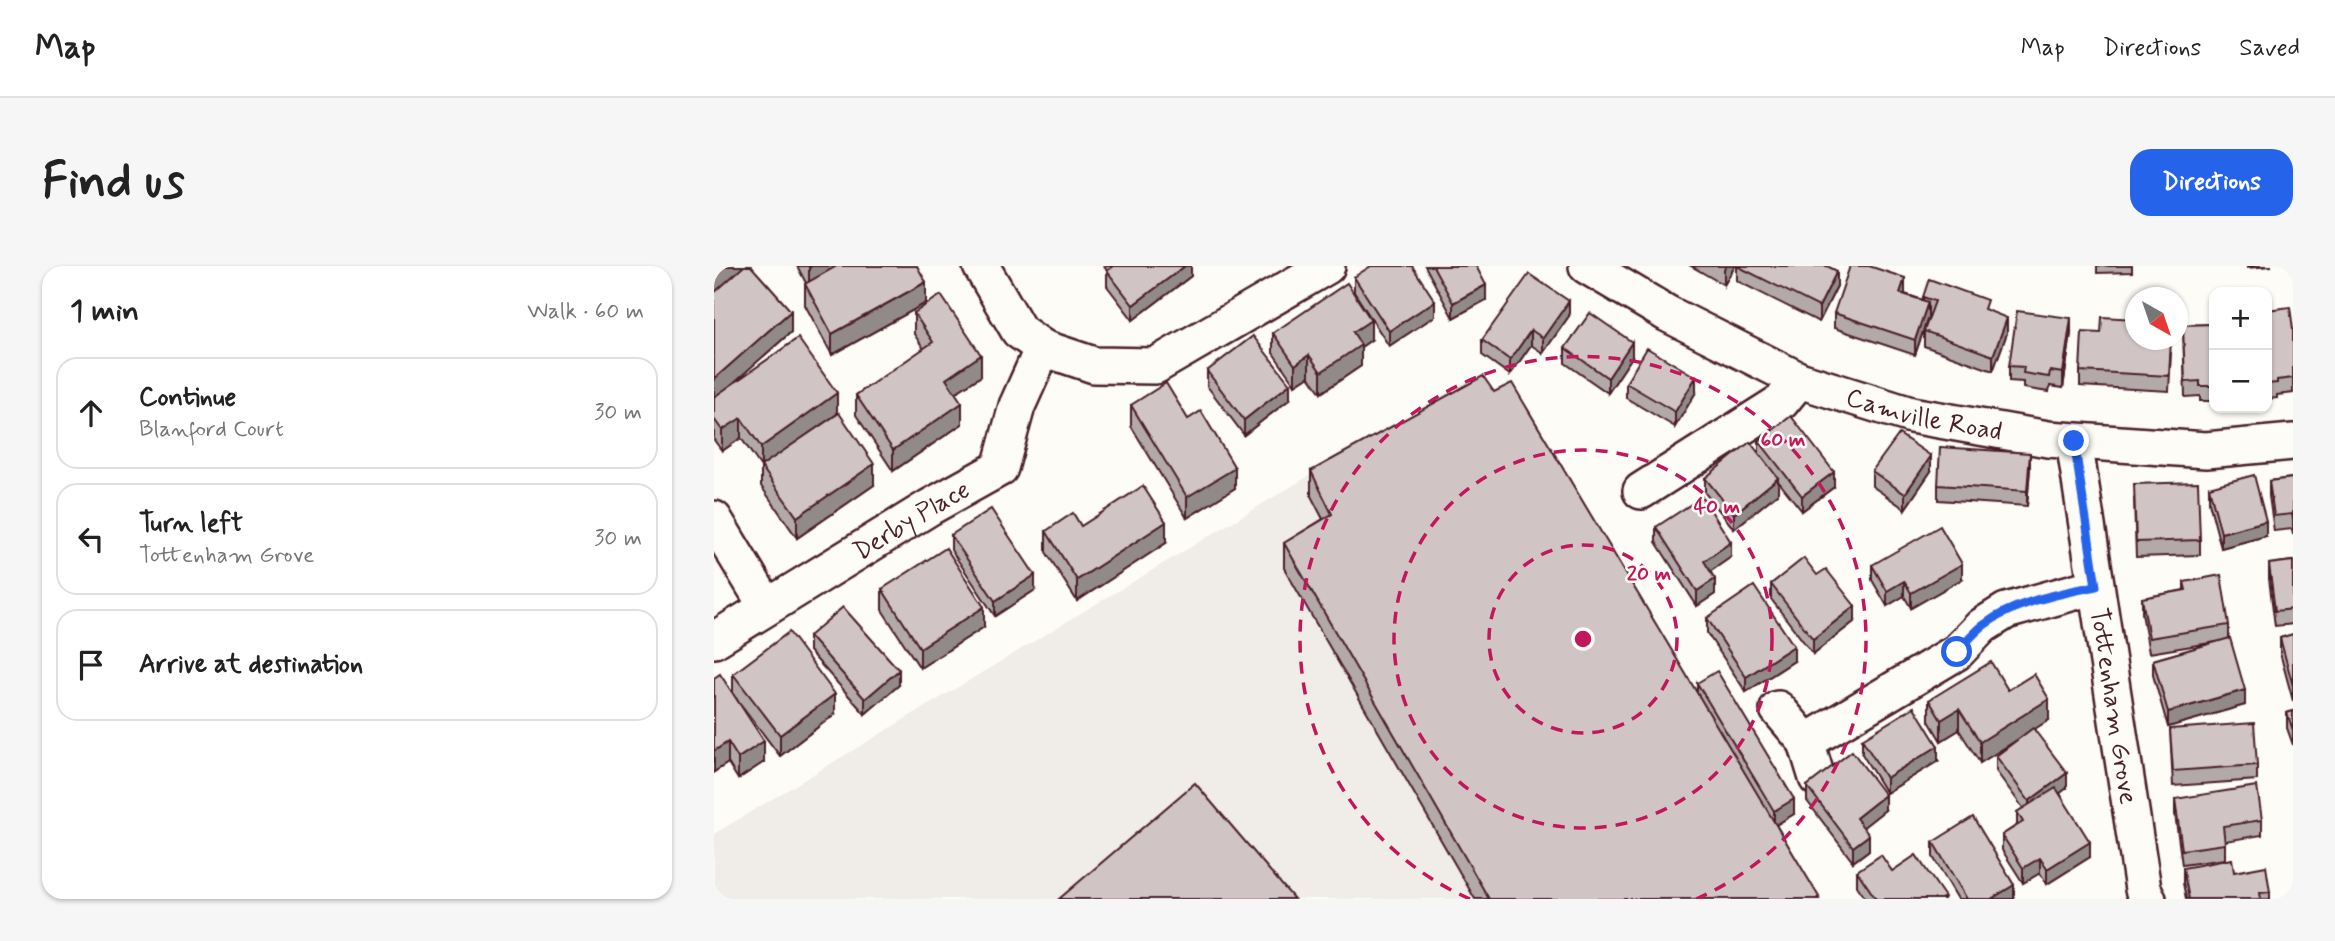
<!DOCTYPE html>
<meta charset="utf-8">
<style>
body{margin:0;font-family:Mynerve,sans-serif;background:#f6f6f6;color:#222}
.controls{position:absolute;right:21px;top:21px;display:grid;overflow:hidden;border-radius:14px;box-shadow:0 2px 5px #0004}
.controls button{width:63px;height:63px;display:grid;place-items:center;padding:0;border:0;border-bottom:2px solid #e0e0e0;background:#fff;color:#222;font:35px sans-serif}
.compass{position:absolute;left:1411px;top:21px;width:63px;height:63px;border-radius:50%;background:#fff;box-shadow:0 2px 5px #0004;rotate:140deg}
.stop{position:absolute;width:21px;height:21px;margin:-16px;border:5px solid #2563eb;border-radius:50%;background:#fff}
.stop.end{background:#2563eb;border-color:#fff;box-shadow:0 2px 7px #0008}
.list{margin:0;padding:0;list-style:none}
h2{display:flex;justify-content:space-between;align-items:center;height:91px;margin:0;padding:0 28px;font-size:30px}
h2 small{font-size:23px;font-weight:400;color:#767676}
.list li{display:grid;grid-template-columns:46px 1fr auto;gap:21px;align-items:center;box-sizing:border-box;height:112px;margin:0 14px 14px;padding:0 14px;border:2px solid #e0e0e0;border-radius:21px}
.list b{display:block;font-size:26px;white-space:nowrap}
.list p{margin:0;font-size:23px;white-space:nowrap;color:#767676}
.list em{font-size:23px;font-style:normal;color:#767676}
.icon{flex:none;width:38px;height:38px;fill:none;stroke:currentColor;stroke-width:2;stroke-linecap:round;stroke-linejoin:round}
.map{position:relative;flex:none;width:1579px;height:633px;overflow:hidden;border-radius:21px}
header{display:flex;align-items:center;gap:42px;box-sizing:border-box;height:98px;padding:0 35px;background:#fff;border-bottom:2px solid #e0e0e0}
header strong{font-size:33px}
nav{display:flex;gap:38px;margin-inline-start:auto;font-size:24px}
.intro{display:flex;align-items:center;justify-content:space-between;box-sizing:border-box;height:168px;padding:0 42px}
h1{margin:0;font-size:49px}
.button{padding:18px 32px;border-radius:21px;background:#2563eb;color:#fff;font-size:24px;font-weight:700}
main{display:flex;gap:42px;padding:0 42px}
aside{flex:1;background:#fff;border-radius:21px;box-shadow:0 2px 5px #0004}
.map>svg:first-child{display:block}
.built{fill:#f0ece8}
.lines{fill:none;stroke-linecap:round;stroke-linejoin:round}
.street-casing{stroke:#4a1f2b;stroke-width:40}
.street{stroke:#fdfcf7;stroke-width:35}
.wall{fill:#b3a9a9;stroke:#4a1f2b;stroke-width:2}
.shaded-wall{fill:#928a89;stroke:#4a1f2b;stroke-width:2}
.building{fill:#d0c5c4;stroke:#4a1f2b;stroke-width:2}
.route{stroke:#2563eb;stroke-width:9}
.ring{fill:none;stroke:#c2185b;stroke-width:3.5;stroke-dasharray:12 9}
.labels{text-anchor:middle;stroke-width:5;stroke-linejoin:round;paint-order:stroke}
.street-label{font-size:26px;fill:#4a1f2b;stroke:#fdfcf7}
.centre{fill:#c2185b;stroke:#fdfcf7;stroke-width:3.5}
.ring-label{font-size:21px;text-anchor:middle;font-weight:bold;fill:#c2185b;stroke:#fdfcf7;stroke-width:5;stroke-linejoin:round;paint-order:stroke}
</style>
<header>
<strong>Map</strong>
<nav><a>Map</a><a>Directions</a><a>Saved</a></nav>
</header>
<div class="intro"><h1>Find us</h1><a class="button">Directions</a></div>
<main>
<aside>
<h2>1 min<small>Walk · 60 m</small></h2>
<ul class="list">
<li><svg class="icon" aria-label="ahead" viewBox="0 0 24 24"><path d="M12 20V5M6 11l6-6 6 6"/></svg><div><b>Continue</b><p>Blanford Court</p></div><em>30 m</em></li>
<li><svg class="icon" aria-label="left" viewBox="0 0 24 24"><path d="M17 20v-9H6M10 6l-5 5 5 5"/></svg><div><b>Turn left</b><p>Tottenham Grove</p></div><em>30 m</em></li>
<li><svg class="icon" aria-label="arrive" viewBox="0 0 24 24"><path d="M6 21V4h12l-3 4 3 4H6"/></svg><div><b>Arrive at destination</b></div></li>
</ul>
</aside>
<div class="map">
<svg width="1579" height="633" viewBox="0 0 1579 633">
<rect width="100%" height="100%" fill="#fdfcf7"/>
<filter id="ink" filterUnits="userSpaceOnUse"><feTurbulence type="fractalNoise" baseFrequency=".0143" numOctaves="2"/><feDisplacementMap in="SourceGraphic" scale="14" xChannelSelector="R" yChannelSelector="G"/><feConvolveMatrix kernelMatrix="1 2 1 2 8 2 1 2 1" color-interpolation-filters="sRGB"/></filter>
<g filter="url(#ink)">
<!-- built -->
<polygon class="built" points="761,110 775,131 799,116 1108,633 0,633 0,568"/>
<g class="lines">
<defs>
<g id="street">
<polyline points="267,0 305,65 329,82 380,99 441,100 613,0"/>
<path id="s1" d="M 873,0 L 954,48 L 1085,114 L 1197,149 L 1334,173 L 1492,184 L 1579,176"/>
<path id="s2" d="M 1360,175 L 1429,623 L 1434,633"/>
<polyline points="927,225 1067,136 1085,114"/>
<polyline points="0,253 53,341"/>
<path id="s3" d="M 0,374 L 216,241 L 286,202 L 303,140 L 329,82"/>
<polyline points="1064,443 1092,476 1103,512"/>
<polyline points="1092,476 1243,386 1268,360 1292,345 1382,320"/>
</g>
</defs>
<!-- street casing -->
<use href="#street" class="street-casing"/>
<!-- street -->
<use href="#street" class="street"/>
</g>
<!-- wall -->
<g class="wall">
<polygon points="0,0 29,0 77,66 14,121 123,148 92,170 160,219 83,272 47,220 47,201 27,172 8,185 0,174"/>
<polygon points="83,0 203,0 212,37 118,89 91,39 91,18 92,17"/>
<polygon points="390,0 477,0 477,10 419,54 393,20 393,5"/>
<polygon points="711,0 762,0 772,34 739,52"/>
<polygon points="977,0 1021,0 1010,19"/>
<polygon points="1023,0 1123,20 1105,56 1023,15"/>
<polygon points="1383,0 1418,0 1418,6 1383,7"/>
<polygon points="1533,0 1558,0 1533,2"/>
<polygon points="640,11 721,50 675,80 640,26"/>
<polygon points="1191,28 1209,34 1209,31 1273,45 1293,67 1279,105 1210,80 1210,65 1216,49 1214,48 1214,51 1201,89 1120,62 1120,47"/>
<polygon points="1553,44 1579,63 1579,127 1563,129 1563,132 1553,133"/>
<polygon points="200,47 267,110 241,127 248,158 179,205 142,149 142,129 210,83 200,68"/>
<polygon points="855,50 829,87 817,79 796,109 768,89 768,74"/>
<polygon points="1500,58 1500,135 1486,135 1486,130 1471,131 1469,59"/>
<polygon points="559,67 657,74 647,81 647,100 607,127 595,110 581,119 559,87"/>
<polygon points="1357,67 1349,122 1336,120 1335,126 1309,122 1309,116 1295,115 1295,100"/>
<polygon points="1387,67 1457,87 1455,125 1366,120 1366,105"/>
<polygon points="851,82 918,91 894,127 851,97"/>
<polygon points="493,105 576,133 530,169 493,120"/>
<polygon points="912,117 982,126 961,161 912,132"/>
<polygon points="417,139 474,153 521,222 473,252 417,160"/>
<polygon points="1045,175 1120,221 1088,245 1064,215 1064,227 1020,263 991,227 991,212 1045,188"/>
<polygon points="1316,202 1313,240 1224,234 1224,219"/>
<polygon points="597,205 983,425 983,417 1080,548 1062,559 1105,633 761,633 570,302 570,277 609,253 597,230"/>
<polygon points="1158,205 1217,205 1191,243 1158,220"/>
<polygon points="1579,212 1579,269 1578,263 1560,265 1555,230 1555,215"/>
<polygon points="1495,221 1552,270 1507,282 1495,236"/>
<polygon points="1420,233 1486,274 1486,289 1422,291"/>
<polygon points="367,260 452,277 363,335 332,286 332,265"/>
<polygon points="942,261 1017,291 996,305 1001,328 983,340 942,276"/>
<polygon points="237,269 321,324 281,350 237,284"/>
<polygon points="1579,295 1579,358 1561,360 1555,313 1555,298"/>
<polygon points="1158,299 1248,313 1197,342 1190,330 1173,340 1158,314"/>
<polygon points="1470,316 1515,359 1515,372 1531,439 1454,461 1439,409 1439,394 1502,376 1435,387 1428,347 1428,332 1470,324"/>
<polygon points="1057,318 1141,355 1099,388 1057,333"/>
<polygon points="168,323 270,361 206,402 168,344"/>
<polygon points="993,352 1080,395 1032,426 993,367"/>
<polygon points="1579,368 1579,435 1566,387 1566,372"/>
<polygon points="95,370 185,419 151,448 95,385"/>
<polygon points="19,408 121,448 66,490 22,432 50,496 24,513 14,497 0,506 19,428"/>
<polygon points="1294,424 1335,454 1320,463 1353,522 1346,527 1376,591 1333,618 1326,607 1309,617 1288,584 1288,569 1303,559 1303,546 1309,542 1282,505 1282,490 1306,472 1266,497 1245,464 1227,475 1215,455 1215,434"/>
<polygon points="1579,445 1579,479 1573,462 1573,447"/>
<polygon points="1456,463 1543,499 1543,514 1459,520"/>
<polygon points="1148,473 1224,495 1172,527 1148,488"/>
<polygon points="1093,520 1171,544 1149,561 1155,584 1139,596 1093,535"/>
<polygon points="1461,533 1548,554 1548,569 1511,575 1511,593 1468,599 1461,548"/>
<polygon points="1219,576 1300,633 1244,633 1219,591"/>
<polygon points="1469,602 1520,606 1556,626 1556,633 1472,633 1469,617"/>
<polygon points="1143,605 1178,605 1231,633 1152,633 1143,620"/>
</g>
<!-- shaded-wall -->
<g class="shaded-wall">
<polygon points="8,0 29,0 29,3 0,28 0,7"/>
<polygon points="98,0 132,0 95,22 95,2"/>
<polygon points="471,0 477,0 477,10 419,54 419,39"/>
<polygon points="1012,0 1021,0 1010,19 1010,4"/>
<polygon points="1123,5 1123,20 1105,56 1105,41"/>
<polygon points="1191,12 1191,27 1186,42 1186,27"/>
<polygon points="212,16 212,37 118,89 118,68"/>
<polygon points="772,19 772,34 739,52 739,37"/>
<polygon points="721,35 721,50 675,80 675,65"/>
<polygon points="855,35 855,50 829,87 829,72"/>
<polygon points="1214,36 1214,51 1201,89 1201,74"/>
<polygon points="77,45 77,66 0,134 0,113"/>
<polygon points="1293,52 1293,67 1279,105 1279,90"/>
<polygon points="1357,52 1357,67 1349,122 1349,107"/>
<polygon points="657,54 657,74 647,81 647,100 607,127 607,106 639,66"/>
<polygon points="817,64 817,79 796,109 796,94"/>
<polygon points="918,76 918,91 894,127 894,112"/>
<polygon points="267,89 267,110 232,133 232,113"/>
<polygon points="595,89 595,110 581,119 581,99"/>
<polygon points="982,111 982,126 961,161 961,146"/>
<polygon points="576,118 576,133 530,169 530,154"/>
<polygon points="123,127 123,148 47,201 47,181"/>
<polygon points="248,137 248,158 179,205 179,184"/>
<polygon points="27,152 27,172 8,185 8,164"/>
<polygon points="1316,187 1316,202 1313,240 1313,225"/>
<polygon points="1217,190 1217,205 1191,243 1191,228"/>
<polygon points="160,198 160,219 83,272 83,251"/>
<polygon points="521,202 521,222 473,252 473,231"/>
<polygon points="1120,206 1120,221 1088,245 1088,230"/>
<polygon points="1064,212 1064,227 1020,263 1020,248"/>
<polygon points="1552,255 1552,270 1507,282 1507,267"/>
<polygon points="452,256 452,277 363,335 363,314"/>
<polygon points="1017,276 1017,291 990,310 990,295"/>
<polygon points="1248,298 1248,313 1197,342 1197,327"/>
<polygon points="321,309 321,324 281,350 281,335"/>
<polygon points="1001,313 1001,328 983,340 983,325"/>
<polygon points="1190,315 1190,330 1173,340 1173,325"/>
<polygon points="1141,340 1141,355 1099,388 1099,373"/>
<polygon points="270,341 270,361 206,402 206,382"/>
<polygon points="1080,380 1080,395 1032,426 1032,411"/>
<polygon points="185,404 185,419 151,448 151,433"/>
<polygon points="1531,424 1531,439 1454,461 1454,446"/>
<polygon points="121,428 121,448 66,490 66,469"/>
<polygon points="1335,433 1335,454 1266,497 1266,476"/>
<polygon points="1245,443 1245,464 1227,475 1227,454"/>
<polygon points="50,475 50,496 24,513 24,492"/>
<polygon points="14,476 14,497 0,506 0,485"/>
<polygon points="1224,480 1224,495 1172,527 1172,512"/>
<polygon points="1353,507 1353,522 1315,550 1315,535"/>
<polygon points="1171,529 1171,544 1142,567 1142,552"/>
<polygon points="1080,533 1080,548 1060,560 1060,545"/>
<polygon points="1155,569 1155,584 1139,596 1139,581"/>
<polygon points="1376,576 1376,591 1333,618 1333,603"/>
<polygon points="1326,592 1326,607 1309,617 1309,602"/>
<polygon points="1300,619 1300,633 1277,633"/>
</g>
<!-- building -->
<g class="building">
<polygon points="0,0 8,0 0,7"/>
<polygon points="30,0 37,0 77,45 0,113 0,27"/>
<polygon points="123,0 203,0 212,16 118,68 91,18"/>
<polygon points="400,0 471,0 419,39 393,5"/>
<polygon points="657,0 698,0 721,35 675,65 640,11"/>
<polygon points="719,0 762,0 772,19 739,37"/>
<polygon points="1023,0 1113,0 1123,5 1105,41"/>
<polygon points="1136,0 1155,0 1191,12 1186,27 1214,36 1201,74 1120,47"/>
<polygon points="815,8 855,35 829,72 817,64 796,94 768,74"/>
<polygon points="1215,13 1273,34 1270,43 1293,52 1279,90 1210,65 1221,35 1209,31"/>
<polygon points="633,17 657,54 639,66 647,79 607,106 595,89 581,99 559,67"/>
<polygon points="227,29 267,89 232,113 248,137 179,184 142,129 219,76 200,47"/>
<polygon points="1576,41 1579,63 1579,112 1563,114 1563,117 1553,118 1553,44"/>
<polygon points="1303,45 1357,52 1349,107 1336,105 1335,111 1309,107 1310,101 1295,100"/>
<polygon points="876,47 918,76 894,112 851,82"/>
<polygon points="1388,51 1422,53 1422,74 1457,74 1455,110 1366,105 1368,66 1387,67"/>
<polygon points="1500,58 1500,120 1486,120 1486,115 1471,116 1469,59"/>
<polygon points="539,70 576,118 530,154 493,105"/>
<polygon points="84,72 123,127 47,181 27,152 8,164 0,153 0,131"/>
<polygon points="933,82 982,111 961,146 912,117"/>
<polygon points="769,110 780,126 798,117 1105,631 1102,633 775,633 570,277 618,248 597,205"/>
<polygon points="452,117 474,153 487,145 521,202 473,231 417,139"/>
<polygon points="125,147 160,198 83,251 47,200"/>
<polygon points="1077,150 1120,206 1088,230 1045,175"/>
<polygon points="1185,168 1217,190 1191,228 1158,205"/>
<polygon points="1036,176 1064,212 1020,248 991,212"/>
<polygon points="1226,181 1316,187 1313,225 1224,219"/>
<polygon points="1540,209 1552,255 1507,267 1495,221"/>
<polygon points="1579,212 1579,254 1578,248 1560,250 1555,215"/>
<polygon points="1484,216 1486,274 1422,276 1420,218"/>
<polygon points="429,220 452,256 363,314 332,265 359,247 367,260"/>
<polygon points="988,231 1017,276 990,295 1001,313 983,325 942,261"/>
<polygon points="277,243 321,309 281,335 237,269"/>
<polygon points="1226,260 1248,298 1197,327 1190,315 1173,325 1158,299"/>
<polygon points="232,282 270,341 206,382 168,323"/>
<polygon points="1090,292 1103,309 1112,303 1141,340 1099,373 1057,318"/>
<polygon points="1579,295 1579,343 1561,345 1555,298"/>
<polygon points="1507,309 1515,359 1435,372 1428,332 1472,324 1470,316"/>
<polygon points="1040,320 1080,380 1032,411 993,352"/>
<polygon points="129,341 185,404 151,433 95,370"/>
<polygon points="75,366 121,428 66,469 19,408"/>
<polygon points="1579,368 1579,420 1566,372"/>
<polygon points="1516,372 1531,424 1454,446 1439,394"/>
<polygon points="1277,396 1294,424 1320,408 1335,433 1266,476 1245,443 1227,454 1215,434"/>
<polygon points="1003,405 1080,533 1060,545 983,417"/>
<polygon points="6,408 50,475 24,492 14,476 0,485 0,412"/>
<polygon points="1200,441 1224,480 1172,512 1148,473"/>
<polygon points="1579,445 1579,464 1573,447"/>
<polygon points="1540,457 1543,499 1459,505 1456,463"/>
<polygon points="1319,462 1353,507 1315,535 1282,490"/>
<polygon points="1138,485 1171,529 1142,552 1155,569 1139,581 1093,520"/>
<polygon points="481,517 580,633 345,633"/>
<polygon points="1543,520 1548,554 1509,560 1511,578 1468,584 1461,533"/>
<polygon points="1342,522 1376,576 1333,603 1326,592 1309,602 1288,569 1309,556 1303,546"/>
<polygon points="1259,551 1300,619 1277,633 1253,633 1219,576"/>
<polygon points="1167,589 1178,605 1202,589 1231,631 1227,633 1162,633 1143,605"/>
<polygon points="1518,593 1520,606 1552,600 1556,626 1546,627 1547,633 1475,633 1469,602"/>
</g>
</g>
<g class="lines" filter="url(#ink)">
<!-- route -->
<path class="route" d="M 1243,386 C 1252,377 1260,366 1270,359 C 1302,335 1345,328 1382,320 L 1360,175"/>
</g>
<!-- distance rings -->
<g class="ring">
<circle cx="869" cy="373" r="94"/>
<circle cx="869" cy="373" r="189"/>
<path d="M756 633A283 283 0 1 1 982 633"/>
</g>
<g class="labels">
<!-- street labels -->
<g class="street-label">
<text dy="9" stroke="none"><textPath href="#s1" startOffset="371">Camville Road</textPath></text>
<text dy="9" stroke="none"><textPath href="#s3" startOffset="231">Derby Place</textPath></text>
<text dy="9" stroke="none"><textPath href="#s2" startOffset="268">Tottenham Grove</textPath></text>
</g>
</g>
<circle cx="869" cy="373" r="10" class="centre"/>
<g class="ring-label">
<text x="1069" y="180">60 m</text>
<text x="1003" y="247">40 m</text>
<text x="935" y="314">20 m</text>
</g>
</svg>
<div class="controls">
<button>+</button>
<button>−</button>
</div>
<svg class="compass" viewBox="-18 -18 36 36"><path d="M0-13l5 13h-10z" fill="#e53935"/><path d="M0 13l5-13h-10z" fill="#767676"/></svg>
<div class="stop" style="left:1243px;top:386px"></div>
<div class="stop end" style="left:1360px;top:175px"></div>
</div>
</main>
